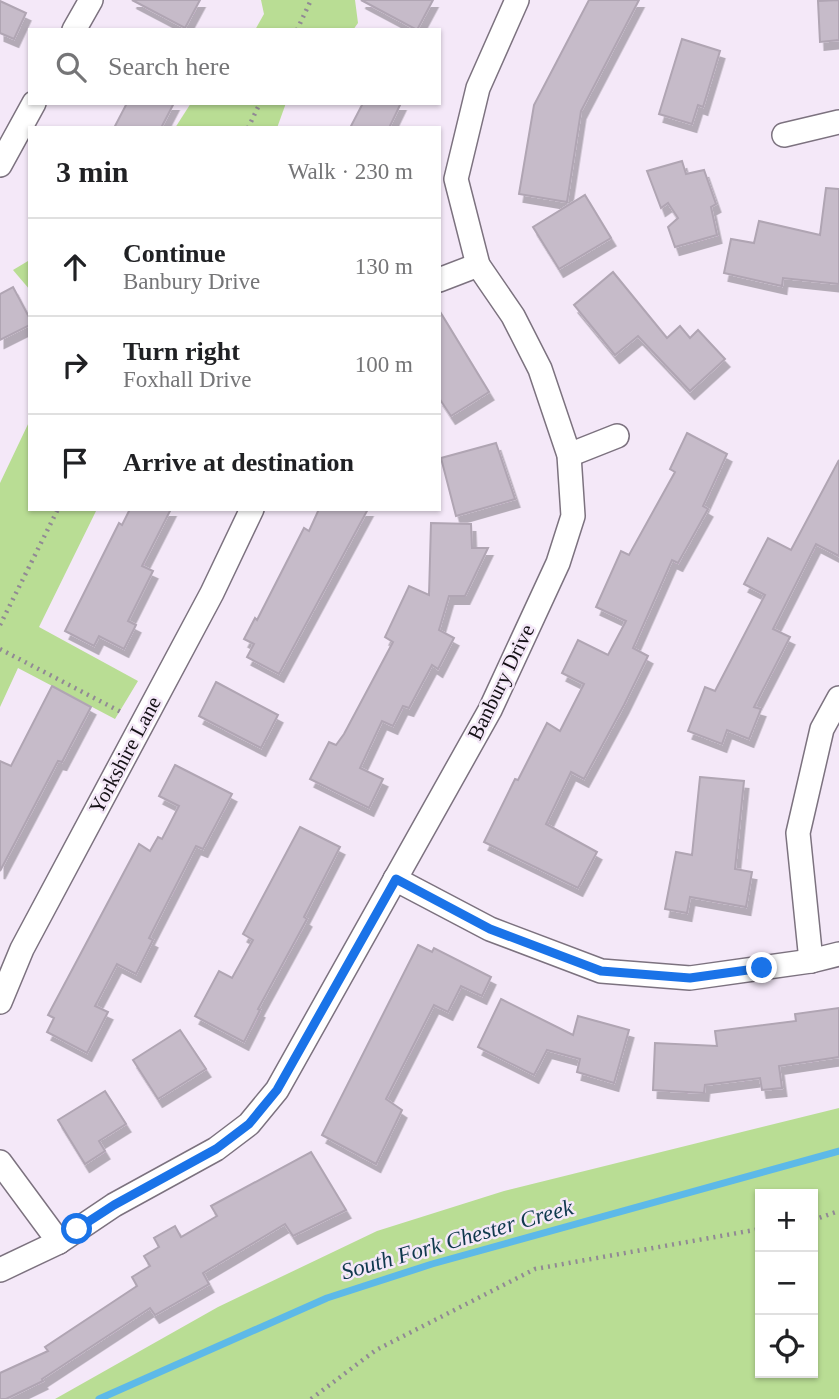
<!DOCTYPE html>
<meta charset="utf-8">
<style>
body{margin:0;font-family:"Times New Roman",serif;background:#f6f6f6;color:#202124}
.controls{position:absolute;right:21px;bottom:21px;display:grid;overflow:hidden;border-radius:0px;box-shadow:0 2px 5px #0004}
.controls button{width:63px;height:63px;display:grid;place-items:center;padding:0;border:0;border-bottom:2px solid #e0e0e0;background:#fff;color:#202124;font:35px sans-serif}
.stop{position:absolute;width:21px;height:21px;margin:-16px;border:5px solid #1a73e8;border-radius:50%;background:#fff}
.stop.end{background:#1a73e8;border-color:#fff;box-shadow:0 2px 7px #0008}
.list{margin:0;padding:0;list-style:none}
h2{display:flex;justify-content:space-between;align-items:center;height:91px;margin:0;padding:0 28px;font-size:30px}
h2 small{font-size:23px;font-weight:400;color:#757577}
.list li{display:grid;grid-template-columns:46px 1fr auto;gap:21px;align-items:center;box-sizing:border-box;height:98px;padding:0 28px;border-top:2px solid #e0e0e0}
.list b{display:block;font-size:26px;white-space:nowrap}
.list p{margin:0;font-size:23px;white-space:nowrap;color:#757577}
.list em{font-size:23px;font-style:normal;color:#757577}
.icon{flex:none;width:38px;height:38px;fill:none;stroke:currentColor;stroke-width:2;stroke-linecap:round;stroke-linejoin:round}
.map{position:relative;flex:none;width:839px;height:1399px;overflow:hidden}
.search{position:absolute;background:#fff;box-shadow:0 2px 5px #0004;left:28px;top:28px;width:413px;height:77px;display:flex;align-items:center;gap:18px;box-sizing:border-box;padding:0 24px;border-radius:0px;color:#757577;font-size:26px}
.panel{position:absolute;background:#fff;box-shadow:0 2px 5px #0004;left:28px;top:126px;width:413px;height:385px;border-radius:0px}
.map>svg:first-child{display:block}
.green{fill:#b9dd94;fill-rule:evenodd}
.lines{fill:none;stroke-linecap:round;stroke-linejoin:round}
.stream{stroke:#5db9e8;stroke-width:7}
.building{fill:#c6bbc9;stroke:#b0a5b3;stroke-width:2;filter:url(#shadow)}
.street-casing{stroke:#7c727f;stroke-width:26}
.path{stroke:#918994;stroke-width:4.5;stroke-dasharray:2 5;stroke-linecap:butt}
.street{stroke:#fff;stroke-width:23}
.route{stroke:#1a73e8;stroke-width:9}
.labels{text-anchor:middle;stroke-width:5;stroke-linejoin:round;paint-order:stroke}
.street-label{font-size:21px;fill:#141015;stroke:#f4e8f8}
.water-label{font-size:23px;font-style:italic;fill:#10394d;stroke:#f4e8f8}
</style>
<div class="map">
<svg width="839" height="1399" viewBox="0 0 839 1399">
<defs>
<filter id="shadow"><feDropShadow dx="4.5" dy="8" stdDeviation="0" flood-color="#0004"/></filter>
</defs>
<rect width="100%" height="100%" fill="#f4e8f8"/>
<!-- green -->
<g class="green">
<polygon points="261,0 355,0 358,23 353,30 255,30 264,14"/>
<polygon points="191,103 286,103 277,128 175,128"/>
<polygon points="28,261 30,263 30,290 13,270"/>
<polygon points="30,420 30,509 97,509 39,627 138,681 115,719 18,668 0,707 0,483"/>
<path d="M 839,1108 L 839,1399 L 55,1399 L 218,1307 L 377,1231 L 504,1191 ZM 813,1194 L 813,1373 L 760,1373 L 760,1194 Z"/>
</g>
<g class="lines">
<!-- stream -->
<polyline class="stream" points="99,1399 327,1298 432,1264 839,1151"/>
</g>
<!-- building -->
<g class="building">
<polygon points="132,0 200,0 185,28"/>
<polygon points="361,0 433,0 417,30"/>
<polygon points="589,0 639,0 581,111 567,202 519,194 534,105"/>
<polygon points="839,0 839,40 820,42 818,1"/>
<polygon points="0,1 26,13 14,39 0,33"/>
<polygon points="682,39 720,51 703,107 698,105 692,124 659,114"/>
<polygon points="127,103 174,103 161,128 114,128"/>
<polygon points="363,103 401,103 389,128 350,128"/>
<polygon points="682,161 686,174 704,170 716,204 711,207 717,235 675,247 668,227 678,218 668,203 661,208 647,171"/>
<polygon points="826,188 839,189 839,284 783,278 782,286 724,273 731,239 754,243 759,221 820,235"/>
<polygon points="585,195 611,238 559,269 533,227"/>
<polygon points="613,272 667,338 680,326 690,338 698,330 725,359 690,391 638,336 615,355 574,305"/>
<polygon points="13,287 30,319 30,325 0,340 0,294"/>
<polygon points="439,310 489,392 451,416 439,398"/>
<polygon points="687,433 727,454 703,506 708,509 678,563 672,560 633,648 648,656 624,705 584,779 571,772 546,824 597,852 578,888 484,842 515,779 518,780 547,723 560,731 584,684 562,673 578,640 608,655 626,621 596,607 621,551 629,555 675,472 670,469"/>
<polygon points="496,443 515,499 456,516 441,458"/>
<polygon points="839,460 839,556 816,544 773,629 790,637 754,707 761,709 749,739 727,730 722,744 688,731 705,687 715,691 765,595 744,584 768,538 791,550"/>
<polygon points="130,509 171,509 142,566 153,571 128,621 136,625 124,649 99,636 94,646 65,631 119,523 122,525"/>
<polygon points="319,509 368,509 279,674 247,657 254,644 244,639 255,618 257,620 304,528 309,531"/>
<polygon points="431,523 471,524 472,548 488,548 465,596 449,596 439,630 454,638 438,669 432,665 409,708 403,706 393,726 382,721 360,768 383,779 369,808 310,779 329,742 336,745 344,734 393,642 385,637 409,586 429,595"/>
<polygon points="216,682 278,715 261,748 199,716"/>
<polygon points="52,686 91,707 62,762 58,761 0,871 0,761 11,766"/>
<polygon points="175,765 232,794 203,849 196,846 149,938 153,940 136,974 117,964 95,1006 108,1012 87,1053 47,1032 54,1018 48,1015 139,844 150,851 158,837 162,839 179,806 159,796"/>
<polygon points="700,777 744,781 735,869 752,872 746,907 690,897 687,913 665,909 676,852 692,855"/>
<polygon points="300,827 340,847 304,917 307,919 258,1009 260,1010 244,1042 195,1016 219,971 232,978 253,940 243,934"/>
<polygon points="418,945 432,952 434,948 491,977 482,996 461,986 448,1012 434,1005 386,1099 402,1110 376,1164 322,1135"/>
<polygon points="501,999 573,1035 578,1016 629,1030 614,1083 577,1072 580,1059 547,1050 534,1075 478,1047"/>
<polygon points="839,1008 839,1057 779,1066 782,1088 762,1090 760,1078 705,1085 704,1093 653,1090 655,1043 717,1046 715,1031 796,1021 795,1014"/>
<polygon points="180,1030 206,1069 158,1099 133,1060"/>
<polygon points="105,1091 126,1124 99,1141 105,1151 85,1164 58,1120"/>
<polygon points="311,1152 346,1210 293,1236 285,1224 203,1273 209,1284 155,1315 150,1308 42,1379 43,1381 6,1399 0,1399 0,1373 48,1351 45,1347 137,1286 132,1277 150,1266 144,1256 159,1247 154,1238 175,1226 181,1237 217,1216 211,1206"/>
</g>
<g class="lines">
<defs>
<g id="street">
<polyline points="74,30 91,0"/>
<polyline points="784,135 839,122"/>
<polyline points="0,165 34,103"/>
<polyline points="439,280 478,265"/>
<polyline points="569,455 617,436"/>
<polyline points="395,879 490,929 601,971 690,978 811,961 839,954"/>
<polyline points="811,961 798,833 822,729 839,698"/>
<polyline points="0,1002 22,949 212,593 252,509"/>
<polyline points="0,1162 59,1242"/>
<polyline points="0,1270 59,1242 114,1205 216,1149 249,1124 277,1090 490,710 558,563 573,516 569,455 540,369 513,316 478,265 456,179 478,88 517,0"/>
</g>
</defs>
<!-- street casing -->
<use href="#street" class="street-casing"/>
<!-- path -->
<g class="path">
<polyline points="297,30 311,0"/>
<polyline points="248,128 260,103"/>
<polyline points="0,625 58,509"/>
<polyline points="0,649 123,713"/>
<polyline points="813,1220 839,1211"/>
<polyline points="311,1399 376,1350 535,1269 760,1229"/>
</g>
<!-- street -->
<use href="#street" class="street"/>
</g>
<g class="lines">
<!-- route -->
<polyline class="route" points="77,1229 114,1205 216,1149 249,1124 277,1090 396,879 490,929 601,971 690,978 762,968"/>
</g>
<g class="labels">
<!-- street labels -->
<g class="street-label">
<text transform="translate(501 682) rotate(-64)" y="7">Banbury Drive</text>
<text transform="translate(125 755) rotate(-62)" y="7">Yorkshire Lane</text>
</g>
<!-- water labels -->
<g class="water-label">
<text transform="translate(457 1239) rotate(-16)" y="8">South Fork Chester Creek</text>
</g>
</g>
</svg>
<div class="controls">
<button>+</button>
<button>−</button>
<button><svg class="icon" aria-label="locate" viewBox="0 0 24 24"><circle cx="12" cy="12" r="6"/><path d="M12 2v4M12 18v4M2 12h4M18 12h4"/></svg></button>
</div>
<div class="stop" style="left:77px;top:1229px"></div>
<div class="stop end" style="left:762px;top:968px"></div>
<div class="search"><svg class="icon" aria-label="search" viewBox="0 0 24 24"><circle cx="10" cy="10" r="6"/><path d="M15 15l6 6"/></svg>Search here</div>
<section class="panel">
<h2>3 min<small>Walk · 230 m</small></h2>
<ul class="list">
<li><svg class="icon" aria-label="ahead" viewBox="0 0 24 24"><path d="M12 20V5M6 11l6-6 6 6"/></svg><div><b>Continue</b><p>Banbury Drive</p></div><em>130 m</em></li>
<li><svg class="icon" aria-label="right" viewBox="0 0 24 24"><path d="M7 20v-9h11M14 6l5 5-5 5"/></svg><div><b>Turn right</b><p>Foxhall Drive</p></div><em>100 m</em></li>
<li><svg class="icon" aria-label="arrive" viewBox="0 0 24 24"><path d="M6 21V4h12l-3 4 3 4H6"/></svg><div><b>Arrive at destination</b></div></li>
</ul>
</section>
</div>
